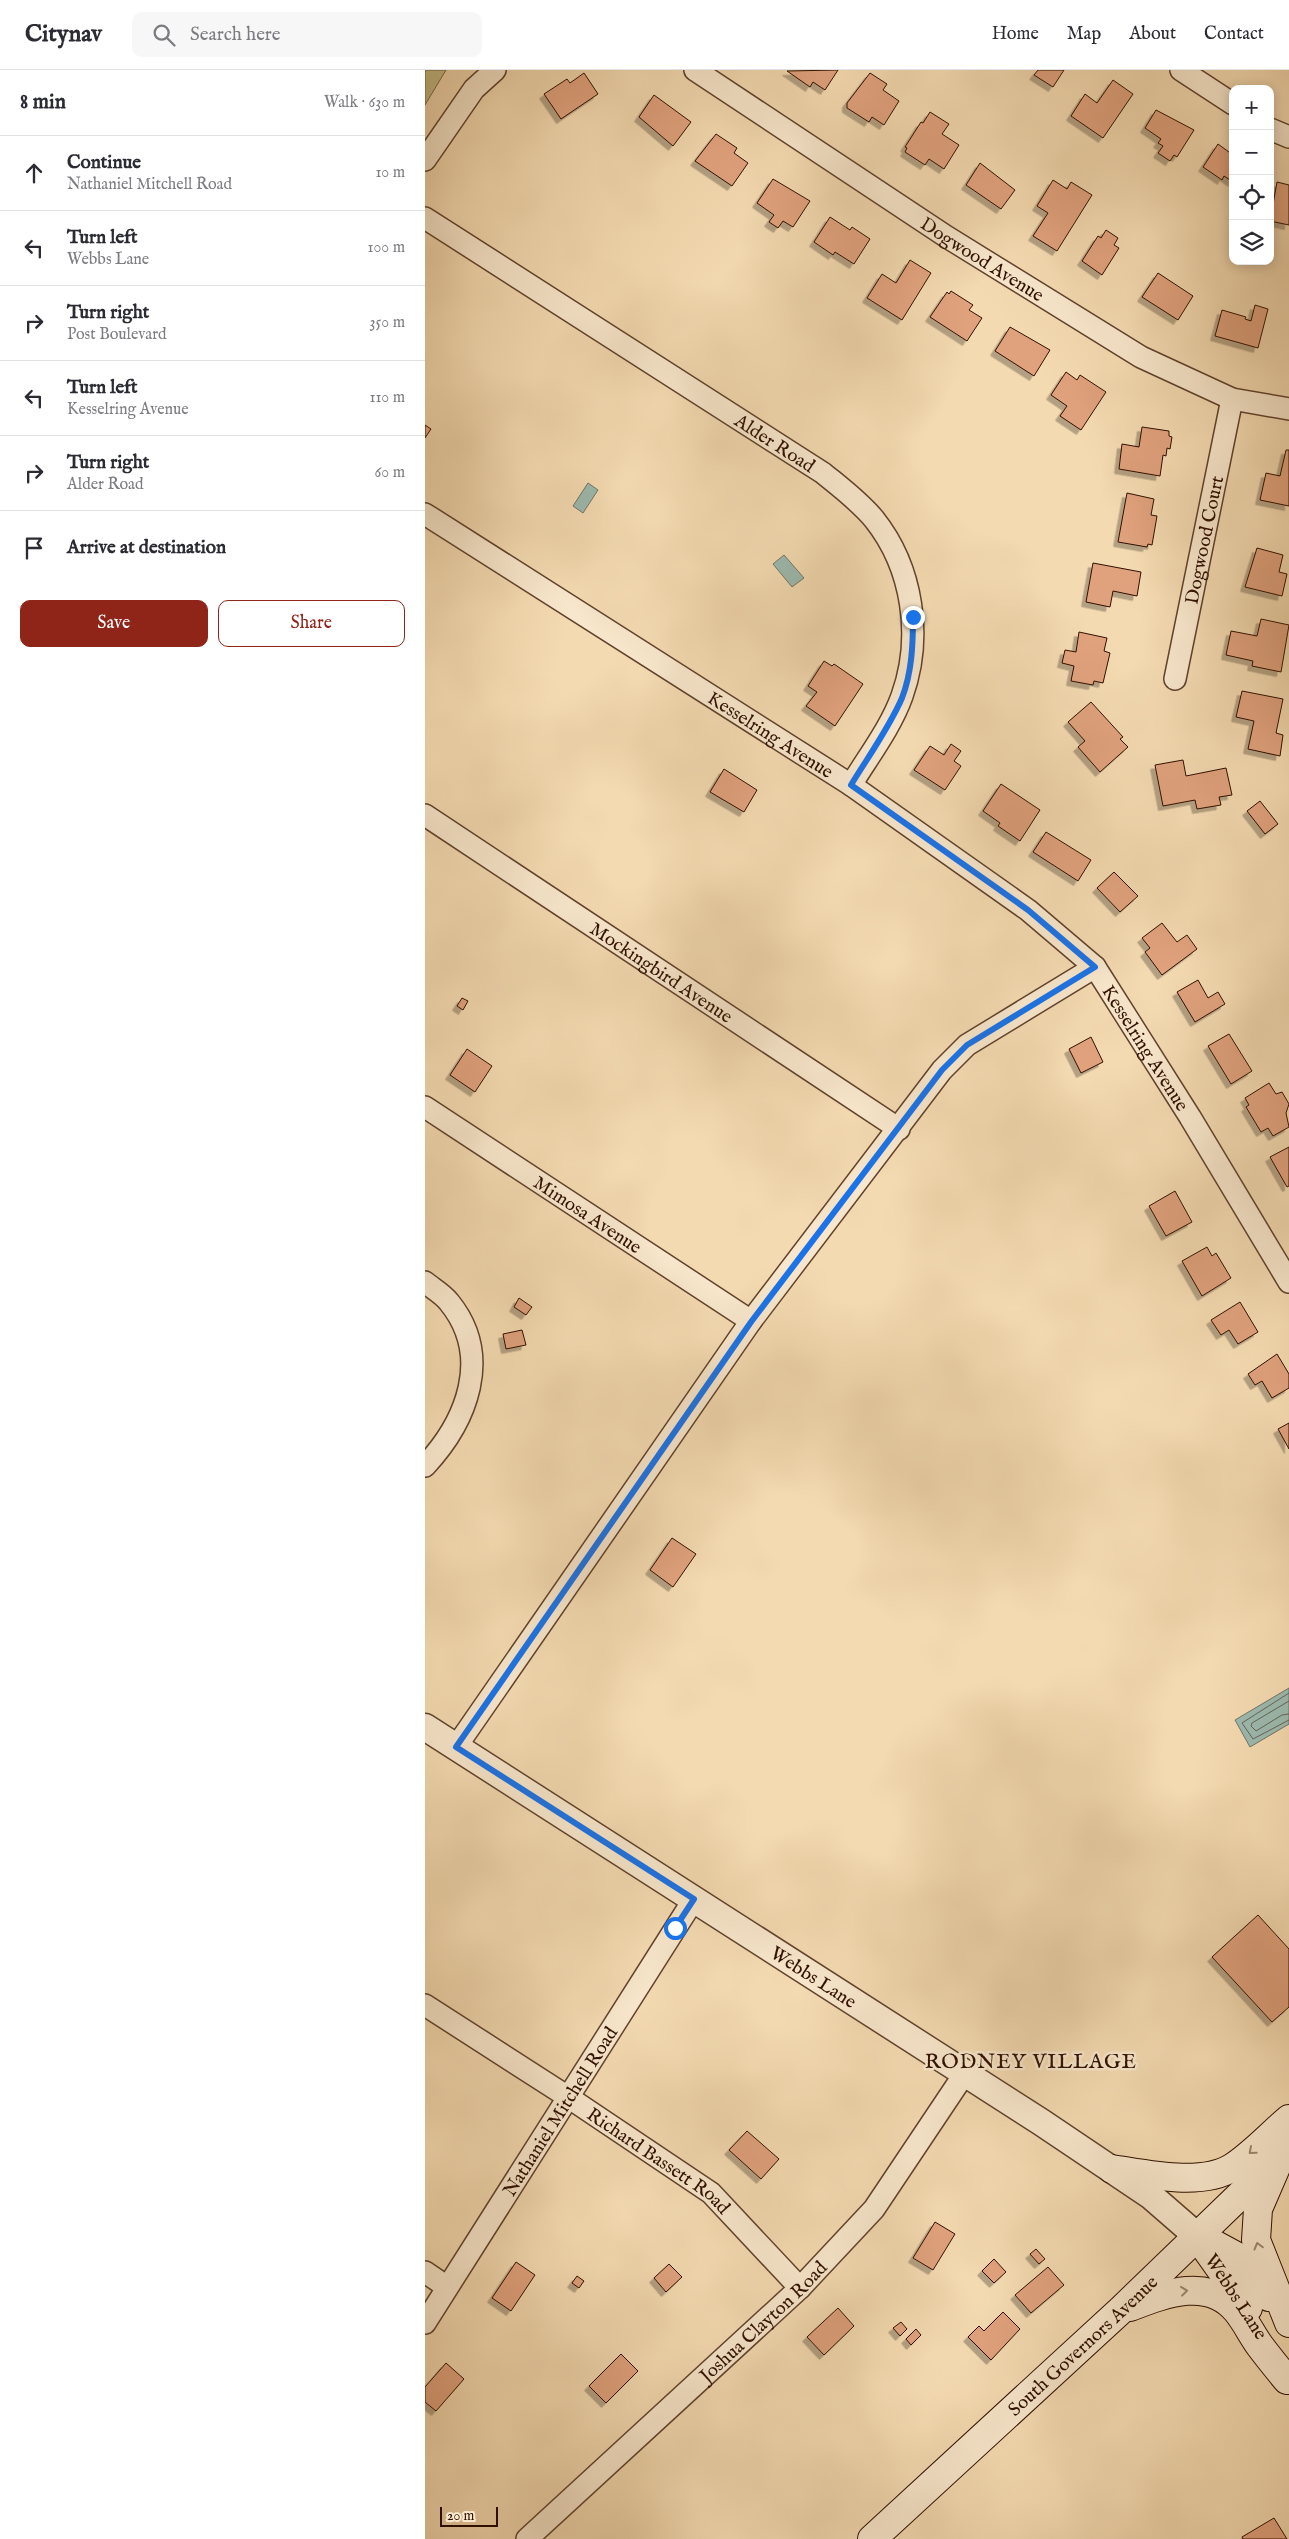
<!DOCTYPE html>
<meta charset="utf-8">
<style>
body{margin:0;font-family:"IM FELL English",serif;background:#f7f7f7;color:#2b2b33}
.controls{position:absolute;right:15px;top:15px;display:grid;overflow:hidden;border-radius:10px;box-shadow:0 2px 12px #0003}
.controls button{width:45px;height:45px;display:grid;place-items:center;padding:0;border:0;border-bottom:1px solid #e1e1e2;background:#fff;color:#2b2b33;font:25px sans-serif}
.scale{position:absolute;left:15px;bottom:12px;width:58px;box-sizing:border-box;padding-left:5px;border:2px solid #2f1000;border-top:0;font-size:14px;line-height:18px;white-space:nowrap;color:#2f1000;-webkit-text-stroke:4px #f8e7cc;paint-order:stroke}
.stop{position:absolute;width:15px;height:15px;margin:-11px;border:4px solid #1a73e8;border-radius:50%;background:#fff}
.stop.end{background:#1a73e8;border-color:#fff;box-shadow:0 1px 5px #0008}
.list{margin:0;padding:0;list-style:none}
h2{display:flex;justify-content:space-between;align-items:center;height:65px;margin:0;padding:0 20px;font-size:21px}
h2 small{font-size:16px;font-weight:400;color:#7c7c81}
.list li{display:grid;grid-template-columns:32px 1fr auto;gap:15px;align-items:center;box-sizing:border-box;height:75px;padding:0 20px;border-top:1px solid #e1e1e2}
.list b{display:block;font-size:19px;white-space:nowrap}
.list p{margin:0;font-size:16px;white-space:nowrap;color:#7c7c81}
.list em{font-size:16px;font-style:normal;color:#7c7c81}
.actions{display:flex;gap:10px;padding:15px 20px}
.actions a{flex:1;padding:11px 0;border:1px solid #8f2418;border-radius:10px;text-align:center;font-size:18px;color:#8f2418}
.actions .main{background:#8f2418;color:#fff}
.icon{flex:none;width:28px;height:28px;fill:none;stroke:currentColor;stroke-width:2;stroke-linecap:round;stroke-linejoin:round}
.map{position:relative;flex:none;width:864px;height:2469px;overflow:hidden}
header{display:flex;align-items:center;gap:30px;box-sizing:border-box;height:70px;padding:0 25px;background:#fff;border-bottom:1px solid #e1e1e2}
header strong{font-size:24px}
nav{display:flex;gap:28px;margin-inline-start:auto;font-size:18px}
.search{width:350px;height:45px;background:#f7f7f7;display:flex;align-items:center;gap:12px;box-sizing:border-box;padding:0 18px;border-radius:10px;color:#7c7c81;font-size:19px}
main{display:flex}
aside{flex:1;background:#fff}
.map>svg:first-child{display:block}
.green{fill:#c3bd86;stroke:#796643}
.water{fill:#9cbaaf;stroke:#707669}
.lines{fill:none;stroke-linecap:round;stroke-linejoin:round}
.shore{stroke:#666558;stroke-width:1}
.building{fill:#e0a27d;stroke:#2f1000;filter:url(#shadow)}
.minor-casing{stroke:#60422c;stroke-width:24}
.tertiary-casing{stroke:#60422c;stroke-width:29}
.secondary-casing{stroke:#2f1000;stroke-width:30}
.minor{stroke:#f8e7cc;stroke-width:21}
.tertiary{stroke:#f8e7cc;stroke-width:26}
.secondary{stroke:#f8e7cc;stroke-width:28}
.oneway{stroke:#9e8670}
.route{stroke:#1a73e8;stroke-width:6}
.labels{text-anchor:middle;stroke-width:5;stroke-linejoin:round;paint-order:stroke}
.street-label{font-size:19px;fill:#2f1000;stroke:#f8e7cc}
.quarter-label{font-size:21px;letter-spacing:1px;fill:#2f1000;stroke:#f8e7cc}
</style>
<header>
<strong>Citynav</strong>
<div class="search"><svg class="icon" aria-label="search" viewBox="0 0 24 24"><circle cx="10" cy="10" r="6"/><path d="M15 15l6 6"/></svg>Search here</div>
<nav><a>Home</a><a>Map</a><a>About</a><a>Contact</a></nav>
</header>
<main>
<aside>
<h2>8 min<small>Walk · 630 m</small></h2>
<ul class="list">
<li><svg class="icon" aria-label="ahead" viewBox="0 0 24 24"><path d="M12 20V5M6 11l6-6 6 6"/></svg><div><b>Continue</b><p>Nathaniel Mitchell Road</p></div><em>10 m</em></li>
<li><svg class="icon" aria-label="left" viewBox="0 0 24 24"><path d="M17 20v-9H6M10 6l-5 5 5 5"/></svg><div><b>Turn left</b><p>Webbs Lane</p></div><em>100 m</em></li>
<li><svg class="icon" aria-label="right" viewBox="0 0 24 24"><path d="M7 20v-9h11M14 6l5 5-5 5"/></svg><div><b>Turn right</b><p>Post Boulevard</p></div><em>350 m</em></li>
<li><svg class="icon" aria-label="left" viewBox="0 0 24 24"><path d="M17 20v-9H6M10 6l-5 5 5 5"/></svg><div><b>Turn left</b><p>Kesselring Avenue</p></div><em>110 m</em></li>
<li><svg class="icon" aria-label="right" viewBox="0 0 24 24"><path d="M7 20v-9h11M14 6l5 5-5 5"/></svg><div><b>Turn right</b><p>Alder Road</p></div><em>60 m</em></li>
<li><svg class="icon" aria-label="arrive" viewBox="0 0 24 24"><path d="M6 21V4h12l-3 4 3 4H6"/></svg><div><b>Arrive at destination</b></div></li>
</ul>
<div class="actions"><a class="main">Save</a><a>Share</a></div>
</aside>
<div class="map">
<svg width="864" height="2469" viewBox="0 0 864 2469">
<defs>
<filter id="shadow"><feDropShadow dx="-4.5" dy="4.5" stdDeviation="0" flood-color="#0004"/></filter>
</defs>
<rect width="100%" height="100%" fill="#f4dab1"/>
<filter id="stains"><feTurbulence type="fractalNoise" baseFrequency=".004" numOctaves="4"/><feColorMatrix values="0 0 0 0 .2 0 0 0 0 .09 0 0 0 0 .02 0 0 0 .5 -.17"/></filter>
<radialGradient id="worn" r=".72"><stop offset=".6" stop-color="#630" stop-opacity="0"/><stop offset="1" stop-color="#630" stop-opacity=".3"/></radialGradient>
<!-- green -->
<polygon class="green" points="0,0 21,0 0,35"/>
<!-- water -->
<g class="water">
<polygon points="163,413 173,420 158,443 148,436"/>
<polygon points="359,485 379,508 367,517 348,494"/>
<polygon points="864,1618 864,1654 825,1677 810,1650"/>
</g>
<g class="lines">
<!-- shore -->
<g class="shore">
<polyline points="864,1623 817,1653 828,1669 864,1650"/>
<polyline points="864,1631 827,1653 826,1656 831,1661 857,1645 864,1644"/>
</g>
</g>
<!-- building -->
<g class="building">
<polygon points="413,0 400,20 388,12 385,17 362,1"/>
<polygon points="613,0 639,0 628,17 609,5"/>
<polygon points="159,3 173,24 136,49 119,24 142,9 145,13"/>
<polygon points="445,3 462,14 458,20 474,31 459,55 447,47 444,52 422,38 422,33"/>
<polygon points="688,10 708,24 678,68 646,46 660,24 672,33"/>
<polygon points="229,25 266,52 248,76 214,47"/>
<polygon points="731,40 769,60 752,87 749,85 745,91 733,83 738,76 733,73 736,69 720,58"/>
<polygon points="505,42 524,54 517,64 534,75 519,99 504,89 500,95 480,82 482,78 480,77 496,52 498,53"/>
<polygon points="291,64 312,78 309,83 323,93 307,116 270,91"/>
<polygon points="793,74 808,85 808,112 799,106 797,110 778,97"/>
<polygon points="555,93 590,120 576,139 541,115"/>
<polygon points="348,109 385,131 368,157 358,151 353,158 344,152 349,145 332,133"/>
<polygon points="628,110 642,119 646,112 667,125 632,181 608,166 623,143 612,136"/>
<polygon points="852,112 864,115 864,155 845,151"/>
<polygon points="405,147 425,160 427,157 445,169 429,194 410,182 408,185 389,172"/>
<polygon points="681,160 693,168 689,175 694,178 677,205 657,191 673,166 676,168"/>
<polygon points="485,190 506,203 477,250 442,228 457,204 471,213"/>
<polygon points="733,203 768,226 753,250 717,227"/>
<polygon points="526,221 548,235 544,240 557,248 542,271 505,247 522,222 524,224"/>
<polygon points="830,235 843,239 833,278 790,266 797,240 821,247 820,249 826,251"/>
<polygon points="585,257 625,280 609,306 570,281"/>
<polygon points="641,302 652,310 655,305 681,322 656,360 635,346 642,336 626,325"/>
<polygon points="0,355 6,359 0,368"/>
<polygon points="717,357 744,361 744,366 747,367 745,379 742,378 741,386 738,385 735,406 694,399 697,374 714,377"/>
<polygon points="861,380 864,380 864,436 835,430 841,403 855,406"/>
<polygon points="702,423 729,429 726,445 732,446 727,475 723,474 722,477 693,472"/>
<polygon points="832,478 858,485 854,502 862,504 857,526 820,517"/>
<polygon points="668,493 716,502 712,526 688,521 685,537 661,532"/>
<polygon points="836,549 864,555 856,602 827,596 828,591 801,585 806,561 832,566"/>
<polygon points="654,562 682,568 679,581 685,583 678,613 669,611 668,615 646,611 649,596 637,593 640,580 651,582"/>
<polygon points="399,591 407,596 409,594 438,614 410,656 381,636 392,622 383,616"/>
<polygon points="817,621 858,629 851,663 858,665 855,686 823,679 829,651 811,647"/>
<polygon points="666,632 698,667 695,669 703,677 675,702 653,677 660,671 643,652"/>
<polygon points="526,674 536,681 529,691 536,696 520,720 489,700 505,676 519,685"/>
<polygon points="758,690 761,706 801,698 807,725 794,727 796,735 772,739 770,730 738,736 730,695"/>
<polygon points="299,699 332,720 319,742 285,722"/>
<polygon points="576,714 615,740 595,771 573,756 575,753 558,741"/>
<polygon points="835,731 853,754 840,764 822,741"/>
<polygon points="621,762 666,790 653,811 608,782"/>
<polygon points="689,802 713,826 695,842 672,818"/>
<polygon points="737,853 752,872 762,865 772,879 737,905 720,882 725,878 717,868"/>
<polygon points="773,910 783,928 793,922 800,934 770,952 752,922"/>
<polygon points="37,928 43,931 38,940 32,936"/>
<polygon points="804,964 827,1001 806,1014 783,976"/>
<polygon points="666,967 678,992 656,1003 644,979"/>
<polygon points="42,979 67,996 50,1022 25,1005"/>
<polygon points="844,1013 851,1024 857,1022 864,1034 861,1043 864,1057 848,1066 843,1058 836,1062 821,1037 824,1035 820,1028"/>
<polygon points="864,1077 864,1116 862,1117 845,1087"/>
<polygon points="750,1121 767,1152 741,1166 724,1136"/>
<polygon points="782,1177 787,1186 791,1183 806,1208 777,1226 757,1191"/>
<polygon points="94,1228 107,1237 101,1245 89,1237"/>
<polygon points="815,1232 833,1262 813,1274 804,1260 796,1265 786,1250"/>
<polygon points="97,1260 101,1275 81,1279 78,1264"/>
<polygon points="852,1284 864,1304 864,1318 847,1328 837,1311 830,1315 823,1304"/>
<polygon points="864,1353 864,1379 853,1359"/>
<polygon points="247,1468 271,1484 248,1517 225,1500"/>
<polygon points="833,1845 864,1879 864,1937 847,1952 787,1887"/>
<polygon points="322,2061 354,2089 336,2109 304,2080"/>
<polygon points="510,2152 530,2164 508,2200 488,2188"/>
<polygon points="611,2179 620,2189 614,2194 605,2184"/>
<polygon points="569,2189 581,2202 569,2213 557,2201"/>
<polygon points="91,2192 110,2205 86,2241 67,2228"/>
<polygon points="244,2194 257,2207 241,2222 229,2208"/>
<polygon points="623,2197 639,2215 606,2243 590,2225"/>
<polygon points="152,2206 159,2211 154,2218 147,2213"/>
<polygon points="413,2238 429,2256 399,2285 382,2267"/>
<polygon points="578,2242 595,2259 566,2290 543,2267 554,2256 559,2261"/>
<polygon points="476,2252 482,2259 475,2266 468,2258"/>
<polygon points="491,2259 496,2265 486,2275 481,2269"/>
<polygon points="196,2284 213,2301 181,2333 164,2316"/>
<polygon points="21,2293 39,2309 11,2341 0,2332 0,2317"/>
<polygon points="849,2448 862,2469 818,2469 817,2467"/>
</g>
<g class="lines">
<defs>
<g id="minor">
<path id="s1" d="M 270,0 L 522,167 L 716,287 L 807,329 L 864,339"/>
<polyline points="756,0 808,34"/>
<polyline points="845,59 864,67"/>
<polyline points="0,90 49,19 70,0"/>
<path id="s2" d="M 0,148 L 398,403 C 415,417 434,431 449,449 C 488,498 498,567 477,626 C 466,657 443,687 426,715"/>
<path id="s3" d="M 0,444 L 426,715 L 603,840 L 670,897 L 765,1047 L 864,1212"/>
<path id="s4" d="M 750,609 L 807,329"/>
<path id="s5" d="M 0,745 L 474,1059"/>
<path id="s6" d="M 0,1037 L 326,1251"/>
<path d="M 0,1212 C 7,1218 18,1224 24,1232 C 68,1286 42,1351 0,1396"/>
<polyline points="31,1677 326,1251 517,1000 542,975 670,897"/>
<path id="s7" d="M 0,1935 L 143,2027 L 286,2123 L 375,2218"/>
<polyline points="0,2202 22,2217"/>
<path id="s8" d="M 0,2253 L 269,1829"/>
<path id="s9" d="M 102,2469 L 375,2218 L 449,2139 L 540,2003"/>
</g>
<g id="tertiary">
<path id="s10" d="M 0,1657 L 616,2052 L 726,2126 L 772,2166"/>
</g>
<g id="secondary">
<polyline points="852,2095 833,2139 831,2170 864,2253"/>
<path d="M 687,2099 C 721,2104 777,2117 808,2097 C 828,2084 846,2064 864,2049"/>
<polyline points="772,2166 823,2238"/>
<polyline points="774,2166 811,2186 844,2227"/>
<path d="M 705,2237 C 739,2224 784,2206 812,2241 C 821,2252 827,2265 835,2276 C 844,2288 853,2299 862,2310"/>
<path id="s11" d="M 447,2469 L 696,2240 L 864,2078"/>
</g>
</defs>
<!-- minor casing -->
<use href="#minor" class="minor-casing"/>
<!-- tertiary casing -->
<use href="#tertiary" class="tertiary-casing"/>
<!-- secondary casing -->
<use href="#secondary" class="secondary-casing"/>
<!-- minor -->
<use href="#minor" class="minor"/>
<!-- tertiary -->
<use href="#tertiary" class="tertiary"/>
<!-- secondary -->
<use href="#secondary" class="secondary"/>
</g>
<!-- one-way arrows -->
<defs><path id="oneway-chevron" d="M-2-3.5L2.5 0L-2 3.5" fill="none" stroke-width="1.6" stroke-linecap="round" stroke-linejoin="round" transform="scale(1.25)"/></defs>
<g class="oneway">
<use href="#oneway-chevron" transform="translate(827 2081) rotate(139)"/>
<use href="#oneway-chevron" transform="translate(833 2176) rotate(-105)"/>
<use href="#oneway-chevron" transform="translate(759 2221) rotate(-7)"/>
</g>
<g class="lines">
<!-- route -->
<path class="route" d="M 250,1858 L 269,1829 L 31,1677 L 326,1252 L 517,1000 L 542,975 L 670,897 L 603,840 L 426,715 C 443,687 464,658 477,628 C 487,602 488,574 488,547"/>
</g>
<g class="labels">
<!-- street labels -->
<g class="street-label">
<text dy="7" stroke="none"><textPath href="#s1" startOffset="344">Dogwood Avenue</textPath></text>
<text dy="7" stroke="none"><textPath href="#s2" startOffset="416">Alder Road</textPath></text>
<text dy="7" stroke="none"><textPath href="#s4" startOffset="142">Dogwood Court</textPath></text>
<text dy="7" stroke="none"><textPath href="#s3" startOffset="410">Kesselring Avenue</textPath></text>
<text dy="7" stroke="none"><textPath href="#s5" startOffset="284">Mockingbird Avenue</textPath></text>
<text dy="7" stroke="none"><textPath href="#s3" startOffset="905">Kesselring Avenue</textPath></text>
<text dy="7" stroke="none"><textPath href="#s6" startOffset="195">Mimosa Avenue</textPath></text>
<text dy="7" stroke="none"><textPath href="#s10" startOffset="462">Webbs Lane</textPath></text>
<text dy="7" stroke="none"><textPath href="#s8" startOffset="251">Nathaniel Mitchell Road</textPath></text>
<text dy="7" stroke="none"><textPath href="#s7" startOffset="281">Richard Bassett Road</textPath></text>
<text transform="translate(812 2226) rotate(57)" y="7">Webbs Lane</text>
<text dy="7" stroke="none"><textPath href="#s9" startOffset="321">Joshua Clayton Road</textPath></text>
<text dy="7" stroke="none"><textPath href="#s11" startOffset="286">South Governors Avenue</textPath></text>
</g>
<!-- quarter labels -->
<g class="quarter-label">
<text x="606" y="1998">RODNEY VILLAGE</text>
</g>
</g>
<rect width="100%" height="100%" filter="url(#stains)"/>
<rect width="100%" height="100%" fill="url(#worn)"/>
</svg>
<div class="controls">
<button>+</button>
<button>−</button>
<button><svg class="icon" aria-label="locate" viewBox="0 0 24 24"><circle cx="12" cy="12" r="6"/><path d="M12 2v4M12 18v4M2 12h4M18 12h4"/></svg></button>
<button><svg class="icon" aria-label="layers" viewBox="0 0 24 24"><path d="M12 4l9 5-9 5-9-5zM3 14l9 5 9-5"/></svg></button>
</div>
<div class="scale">20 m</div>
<div class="stop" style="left:250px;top:1858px"></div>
<div class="stop end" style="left:488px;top:547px"></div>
</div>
</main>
